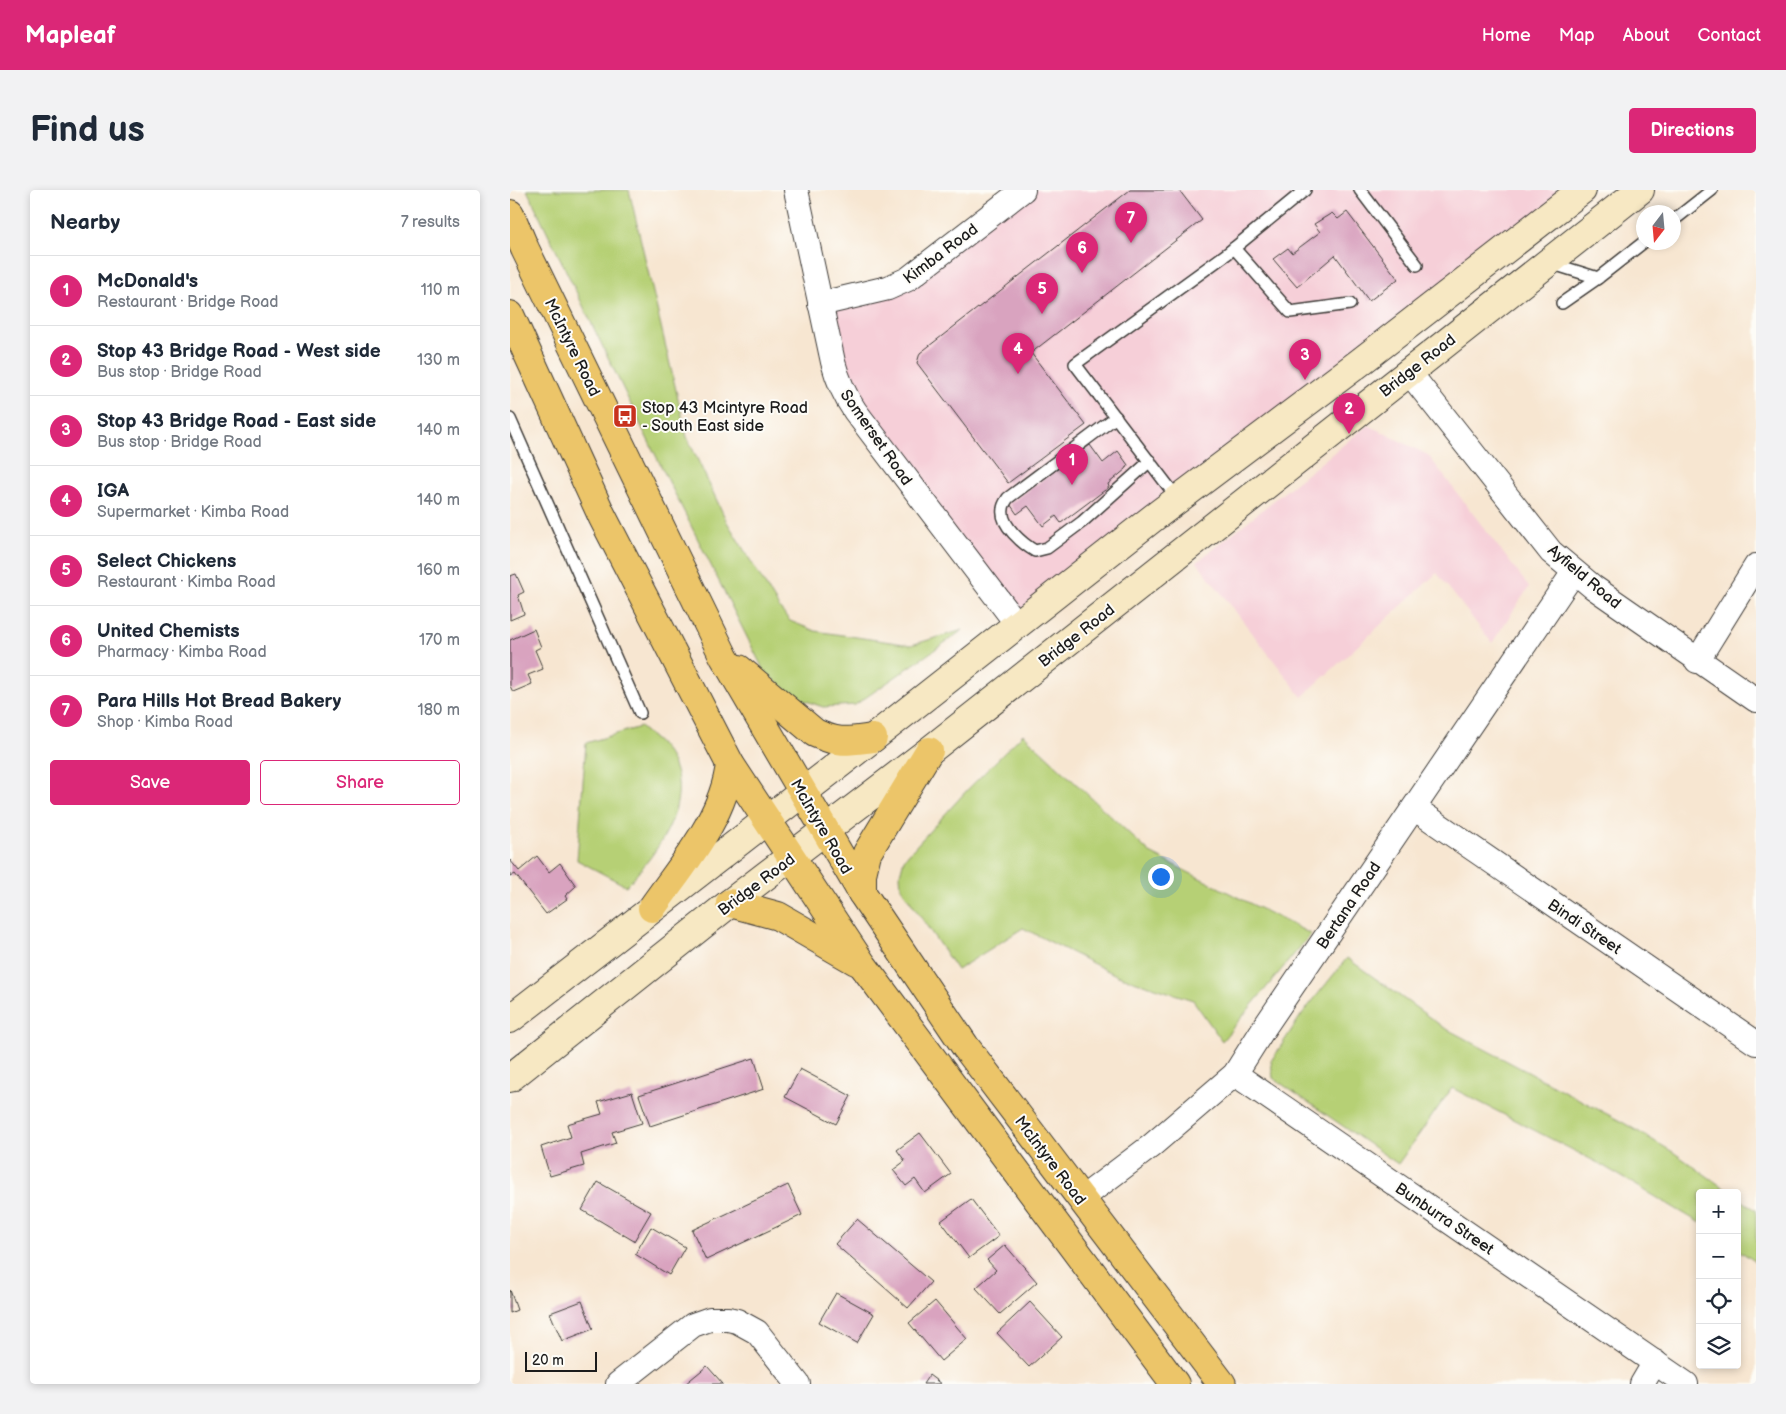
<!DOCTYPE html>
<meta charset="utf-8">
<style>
body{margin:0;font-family:"Balsamiq Sans",sans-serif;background:#f2f2f3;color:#1f2937}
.controls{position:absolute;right:15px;bottom:15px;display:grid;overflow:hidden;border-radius:5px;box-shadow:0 2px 8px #0003}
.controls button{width:45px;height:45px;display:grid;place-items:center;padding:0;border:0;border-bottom:1px solid #e0e1e3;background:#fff;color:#1f2937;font:25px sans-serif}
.compass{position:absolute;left:1126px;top:15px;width:45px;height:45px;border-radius:50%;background:#fff;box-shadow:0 2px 8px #0003;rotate:196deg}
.scale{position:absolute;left:15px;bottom:12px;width:72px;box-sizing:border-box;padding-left:5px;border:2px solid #1c1c1c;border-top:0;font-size:14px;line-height:18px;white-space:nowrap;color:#1c1c1c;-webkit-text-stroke:4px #fdfcf7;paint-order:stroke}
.you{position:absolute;left:650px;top:686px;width:18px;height:18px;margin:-12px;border:4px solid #fff;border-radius:50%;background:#1a73e8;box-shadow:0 0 0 8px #1a73e833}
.badge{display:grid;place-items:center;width:32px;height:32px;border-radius:50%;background:#db2777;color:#fff;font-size:16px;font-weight:700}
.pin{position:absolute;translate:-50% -41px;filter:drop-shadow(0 1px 2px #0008)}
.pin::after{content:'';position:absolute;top:26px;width:18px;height:15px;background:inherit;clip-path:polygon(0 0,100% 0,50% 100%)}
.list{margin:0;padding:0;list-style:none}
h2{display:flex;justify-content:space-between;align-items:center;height:65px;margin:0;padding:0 20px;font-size:21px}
h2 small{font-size:16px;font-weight:400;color:#747a83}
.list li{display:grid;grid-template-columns:32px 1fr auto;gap:15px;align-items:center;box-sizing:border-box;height:70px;padding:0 20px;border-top:1px solid #e0e1e3}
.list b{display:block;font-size:19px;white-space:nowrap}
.list p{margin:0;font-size:16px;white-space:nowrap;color:#747a83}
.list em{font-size:16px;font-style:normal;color:#747a83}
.actions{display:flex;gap:10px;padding:15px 20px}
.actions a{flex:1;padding:11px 0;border:1px solid #db2777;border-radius:5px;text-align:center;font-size:18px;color:#db2777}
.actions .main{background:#db2777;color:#fff}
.icon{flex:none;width:28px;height:28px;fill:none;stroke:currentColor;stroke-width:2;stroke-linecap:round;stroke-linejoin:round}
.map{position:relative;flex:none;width:1246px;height:1194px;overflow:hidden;border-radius:5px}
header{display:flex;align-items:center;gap:30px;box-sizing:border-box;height:70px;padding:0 25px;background:#db2777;color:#fff}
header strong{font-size:24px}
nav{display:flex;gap:28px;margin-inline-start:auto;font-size:18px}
.intro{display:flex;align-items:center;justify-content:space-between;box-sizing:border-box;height:120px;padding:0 30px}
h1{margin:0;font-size:35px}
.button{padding:12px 22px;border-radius:5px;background:#db2777;color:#fff;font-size:18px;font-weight:700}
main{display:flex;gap:30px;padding:0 30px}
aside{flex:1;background:#fff;border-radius:5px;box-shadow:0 2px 8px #0003}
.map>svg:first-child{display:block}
.built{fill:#f6cfd8}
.green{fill:#b6d075;stroke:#697648}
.building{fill:#d9a3bf}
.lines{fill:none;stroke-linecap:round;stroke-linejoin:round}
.lane-casing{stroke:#3d3a37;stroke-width:14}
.street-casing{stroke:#3d3a37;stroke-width:26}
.secondary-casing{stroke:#3d3a37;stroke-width:30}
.primary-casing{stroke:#3d3a37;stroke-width:30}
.lane{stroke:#fff;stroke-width:11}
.street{stroke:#fff;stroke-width:24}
.secondary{stroke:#f7e8c3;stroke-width:28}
.primary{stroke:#ecc569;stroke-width:28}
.labels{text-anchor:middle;stroke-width:4;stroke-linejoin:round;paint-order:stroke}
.street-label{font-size:16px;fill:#1c1c1c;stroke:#fdfcf7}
.poi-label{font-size:16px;fill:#1c1c1c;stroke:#fdfcf7;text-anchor:start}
</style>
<header>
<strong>Mapleaf</strong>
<nav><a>Home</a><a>Map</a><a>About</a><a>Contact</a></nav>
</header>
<div class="intro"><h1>Find us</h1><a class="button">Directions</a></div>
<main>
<aside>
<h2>Nearby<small>7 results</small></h2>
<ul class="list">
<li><span class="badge">1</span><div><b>McDonald's</b><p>Restaurant · Bridge Road</p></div><em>110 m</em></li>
<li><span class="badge">2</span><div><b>Stop 43 Bridge Road - West side</b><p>Bus stop · Bridge Road</p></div><em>130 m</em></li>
<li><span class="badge">3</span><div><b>Stop 43 Bridge Road - East side</b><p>Bus stop · Bridge Road</p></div><em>140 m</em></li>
<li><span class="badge">4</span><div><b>IGA</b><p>Supermarket · Kimba Road</p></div><em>140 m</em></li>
<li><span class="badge">5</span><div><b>Select Chickens</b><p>Restaurant · Kimba Road</p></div><em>160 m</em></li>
<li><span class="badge">6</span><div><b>United Chemists</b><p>Pharmacy · Kimba Road</p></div><em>170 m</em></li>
<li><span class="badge">7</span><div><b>Para Hills Hot Bread Bakery</b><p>Shop · Kimba Road</p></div><em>180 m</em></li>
</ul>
<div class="actions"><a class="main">Save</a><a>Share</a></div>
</aside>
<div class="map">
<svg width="1246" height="1194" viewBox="0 0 1246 1194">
<rect width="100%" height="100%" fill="#fdfcf7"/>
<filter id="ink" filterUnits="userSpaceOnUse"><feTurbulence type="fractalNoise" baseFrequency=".02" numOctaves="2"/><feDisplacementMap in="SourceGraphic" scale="10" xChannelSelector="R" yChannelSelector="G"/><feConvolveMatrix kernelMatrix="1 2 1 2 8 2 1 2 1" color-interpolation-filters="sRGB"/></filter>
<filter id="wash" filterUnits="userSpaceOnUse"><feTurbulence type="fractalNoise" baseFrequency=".0096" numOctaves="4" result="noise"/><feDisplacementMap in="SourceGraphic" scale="20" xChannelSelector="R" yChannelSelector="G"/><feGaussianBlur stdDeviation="1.12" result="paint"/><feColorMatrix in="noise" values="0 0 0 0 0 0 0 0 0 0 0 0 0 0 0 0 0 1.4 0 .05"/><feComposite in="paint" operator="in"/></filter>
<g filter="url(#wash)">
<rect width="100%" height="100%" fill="#f7e6d1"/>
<!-- built -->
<g class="built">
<polygon points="513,0 1072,0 507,434 345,221 310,114 378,98"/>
<polygon points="858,235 918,265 1019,397 982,453 927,383 792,507 687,372"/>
</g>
<!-- green -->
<g class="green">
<polygon points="17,0 119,0 177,247 217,332 270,419 280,431 305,441 401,455 453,440 345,515 313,517 282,506 254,481 137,248"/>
<path d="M 130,537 C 140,546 153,555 160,567 C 186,612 146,665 116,696 L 67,670 L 76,553 Z"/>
<polygon points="513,544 640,663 801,744 712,851 683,810 608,786 513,738 447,780 391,698 390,684 394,669 459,598"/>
<polygon points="837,768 933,837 1112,932 1163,962 1221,1003 1190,1003 1190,1033 1090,974 942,898 888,974 763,888 761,871 792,824"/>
<polygon points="1227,1007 1246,1020 1246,1072 1227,1059"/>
</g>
<g id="blocks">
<!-- building -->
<g class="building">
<polygon points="620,0 669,0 692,30 521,163 576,235 498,293 407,173 410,163"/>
<polygon points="837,22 888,89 859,111 825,65 787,97 763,69 778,58 782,63 810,42 804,34 822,23 828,29"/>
<polygon points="580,255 593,273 608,261 618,275 616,279 598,294 599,297 551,333 546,326 533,336 518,316 507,324 500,314"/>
<polygon points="6,384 14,402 8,405 14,424 0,430 0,386"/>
<polygon points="24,439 31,457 25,460 33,479 18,485 22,494 3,502 0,496 0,450"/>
<polygon points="27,666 39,682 50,673 66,696 55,706 57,709 36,724 5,684 0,687 0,670 9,681"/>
<polygon points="244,868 254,899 140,936 129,905"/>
<polygon points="290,879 341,906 326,934 275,907"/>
<polygon points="122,902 132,933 102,942 106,953 71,964 74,976 40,986 31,957 61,947 57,934 92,924 88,912"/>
<polygon points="410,943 441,984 415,1003 405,989 396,996 383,980 395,971 387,960"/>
<polygon points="88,992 141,1022 124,1051 72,1020"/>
<polygon points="278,995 292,1025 196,1070 182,1040"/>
<polygon points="461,1009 489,1046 459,1068 431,1031"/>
<polygon points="347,1029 421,1092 398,1118 325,1054"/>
<polygon points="141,1037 175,1057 159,1085 125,1064"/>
<polygon points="495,1055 527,1092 490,1124 466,1098 486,1080 477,1070"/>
<polygon points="0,1100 7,1120 0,1123"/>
<polygon points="326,1103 364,1124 347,1153 309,1132"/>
<polygon points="72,1111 83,1139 52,1151 40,1123"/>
<polygon points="425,1111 457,1149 431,1171 399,1133"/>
<polygon points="520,1112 552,1147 519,1177 487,1143"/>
<polygon points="197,1176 213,1194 175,1194"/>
<polygon points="419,1185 431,1194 413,1194"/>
</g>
</g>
</g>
<g filter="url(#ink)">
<use href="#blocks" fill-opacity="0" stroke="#3d3a37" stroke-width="1"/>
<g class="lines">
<defs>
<g id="lane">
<polyline points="850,0 907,75"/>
<polyline points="1164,30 1202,0"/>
<polyline points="724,58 780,122 840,114"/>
<polyline points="1040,73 1088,88"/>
<polyline points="1052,113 1088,88 1134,52"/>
<path d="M 606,227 L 498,308 C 496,311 493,315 493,319 C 490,335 513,354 525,361 L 537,358 L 572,332 L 640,271"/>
<polyline points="0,229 130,523"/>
<polyline points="668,309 565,174 718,63 795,0"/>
</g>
<g id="street">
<path d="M 286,0 L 323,172 C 328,191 334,205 345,221 L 507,434"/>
<polyline points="310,114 378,98 398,89 513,0"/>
<polyline points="898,181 1041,362 1083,397 1246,510"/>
<polyline points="1187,471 1246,376"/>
<polyline points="904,618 1246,853"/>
<polyline points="725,884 1176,1194"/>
<polyline points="571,1009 641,956 725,884 754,838 1064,382"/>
<polyline points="108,1194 183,1135 200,1129 218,1129 227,1131 247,1142 288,1194"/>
<polyline points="1132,1194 1145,1172"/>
</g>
<g id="secondary">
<polyline points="0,829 363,548 643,328 849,173 1072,0"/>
<polyline points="0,888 220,713 419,561 1130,0"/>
</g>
<g id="primary">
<polyline points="0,24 15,59 214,467 352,703 455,856 712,1194"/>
<polyline points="0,125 92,326 220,574 352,774 665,1194"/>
<path d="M 229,479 L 305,543 C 329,554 338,551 363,548"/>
<polyline points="352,703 352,684 357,663 419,561"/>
<polyline points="220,713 268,726 346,771"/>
<path d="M 142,718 C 172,675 214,628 220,574"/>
</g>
</defs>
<!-- lane casing -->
<use href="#lane" class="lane-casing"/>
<!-- street casing -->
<use href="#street" class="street-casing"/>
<!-- secondary casing -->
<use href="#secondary" class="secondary-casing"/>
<!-- primary casing -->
<use href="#primary" class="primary-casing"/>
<!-- lane -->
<use href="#lane" class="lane"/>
<!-- street -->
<use href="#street" class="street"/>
<!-- secondary -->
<use href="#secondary" class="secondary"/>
<!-- primary -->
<use href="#primary" class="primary"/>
</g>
</g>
<!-- icons -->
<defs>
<symbol id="bus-square" viewBox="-11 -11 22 22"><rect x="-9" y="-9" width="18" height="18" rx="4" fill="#c8321e" stroke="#fdfcf7"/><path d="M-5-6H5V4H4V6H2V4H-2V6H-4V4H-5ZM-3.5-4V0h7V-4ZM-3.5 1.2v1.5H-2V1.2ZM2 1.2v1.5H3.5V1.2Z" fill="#fff"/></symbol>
</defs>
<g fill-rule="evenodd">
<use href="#bus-square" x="101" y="212" width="28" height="28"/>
</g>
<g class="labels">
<!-- street labels -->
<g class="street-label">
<text transform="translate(430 63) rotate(-37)" y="6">Kimba Road</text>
<text transform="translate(63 157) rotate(64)" y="6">McIntyre Road</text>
<text transform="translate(907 175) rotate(-38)" y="6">Bridge Road</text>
<text transform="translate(367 247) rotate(55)" y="6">Somerset Road</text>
<text transform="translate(1075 386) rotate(40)" y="6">Ayfield Road</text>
<text transform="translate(566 445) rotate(-38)" y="6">Bridge Road</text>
<text transform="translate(312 636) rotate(60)" y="6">McIntyre Road</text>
<text transform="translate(246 694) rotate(-37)" y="6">Bridge Road</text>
<text transform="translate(838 715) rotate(-56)" y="6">Bertana Road</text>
<text transform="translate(1075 736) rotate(34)" y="6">Bindi Street</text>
<text transform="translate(541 970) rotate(53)" y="6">McIntyre Road</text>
<text transform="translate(935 1028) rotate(34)" y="6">Bunburra Street</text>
</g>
<!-- poi labels -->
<g class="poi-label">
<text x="132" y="223">Stop 43 Mcintyre Road<tspan x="132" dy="18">- South East side</tspan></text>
</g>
</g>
</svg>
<div class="controls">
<button>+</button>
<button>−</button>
<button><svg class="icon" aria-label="locate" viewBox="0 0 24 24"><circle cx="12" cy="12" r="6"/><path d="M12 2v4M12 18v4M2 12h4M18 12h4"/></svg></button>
<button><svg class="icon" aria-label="layers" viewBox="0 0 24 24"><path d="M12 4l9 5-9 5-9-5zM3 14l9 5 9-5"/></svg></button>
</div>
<svg class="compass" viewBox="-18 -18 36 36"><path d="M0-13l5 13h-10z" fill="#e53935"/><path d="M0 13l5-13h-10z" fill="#747a83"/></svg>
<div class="scale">20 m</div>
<div class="you"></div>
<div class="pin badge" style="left:562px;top:295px">1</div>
<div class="pin badge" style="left:839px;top:244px">2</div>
<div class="pin badge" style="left:795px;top:190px">3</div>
<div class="pin badge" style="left:508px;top:184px">4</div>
<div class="pin badge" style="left:532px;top:124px">5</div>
<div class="pin badge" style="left:572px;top:83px">6</div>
<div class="pin badge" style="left:621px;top:53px">7</div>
</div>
</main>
